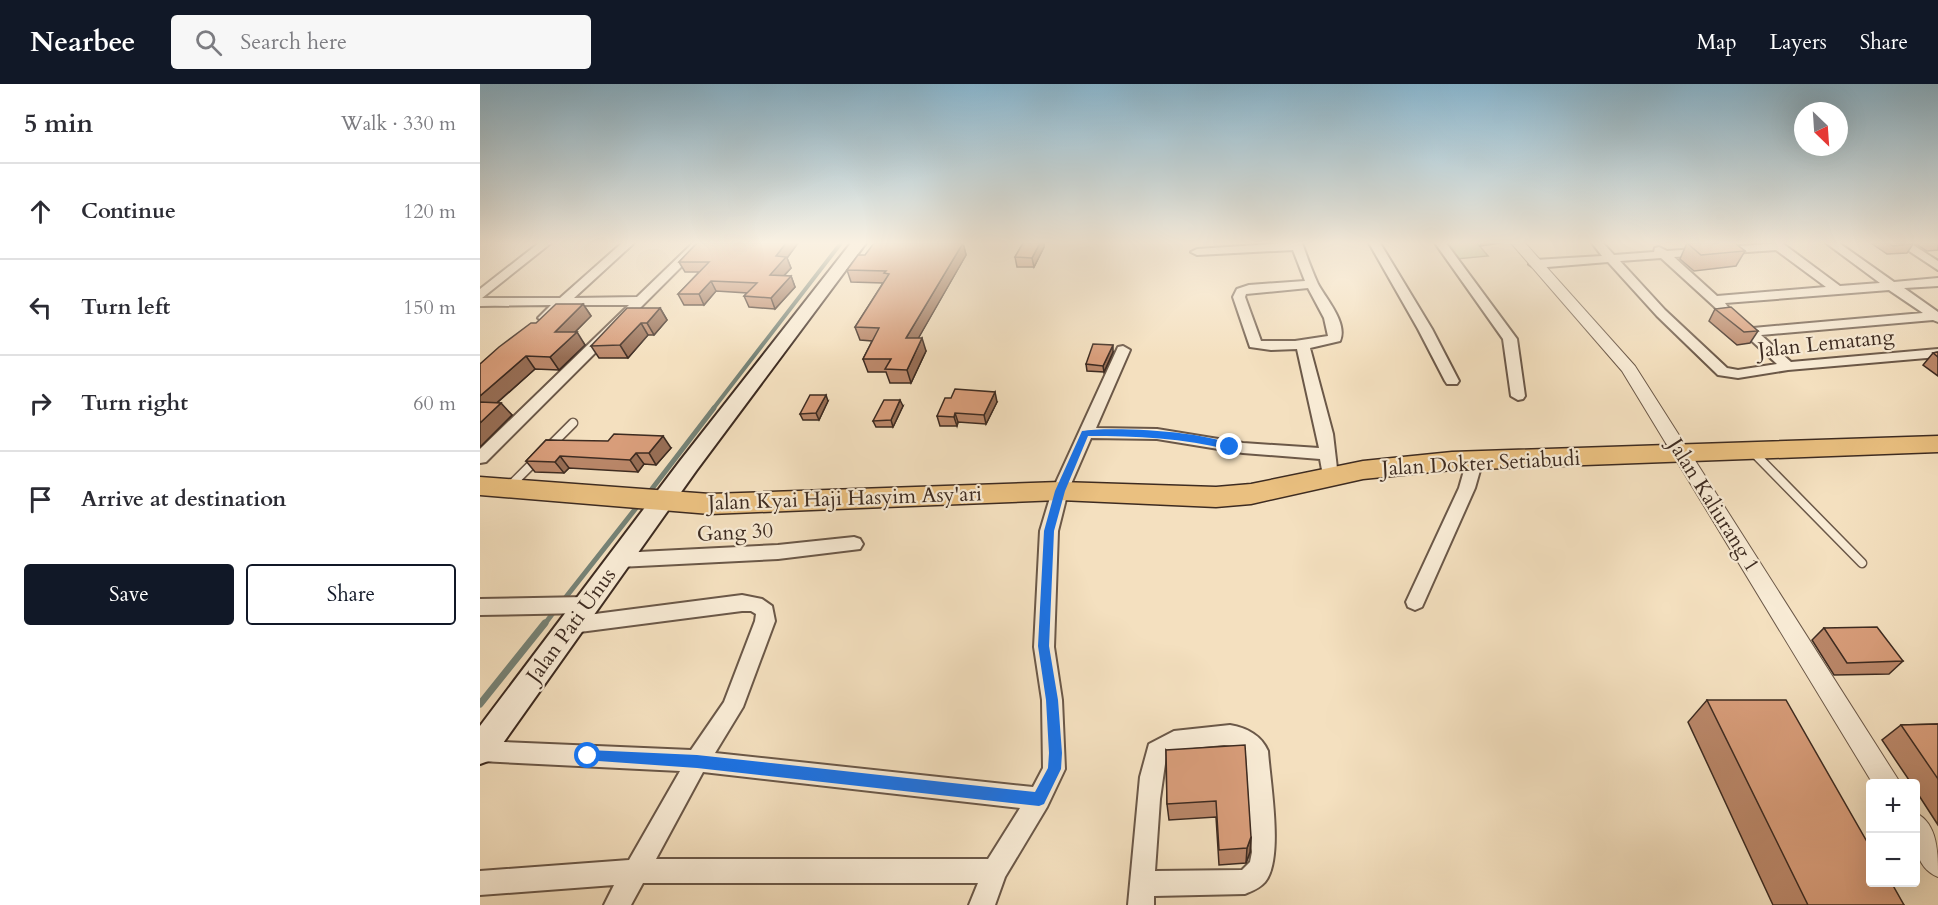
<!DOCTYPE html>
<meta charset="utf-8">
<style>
body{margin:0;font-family:Cardo,serif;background:#f7f7f7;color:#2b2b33}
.controls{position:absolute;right:18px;bottom:18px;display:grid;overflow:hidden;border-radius:6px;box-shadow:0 6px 24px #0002}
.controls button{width:54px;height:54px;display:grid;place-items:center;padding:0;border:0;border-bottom:2px solid #e1e1e2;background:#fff;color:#2b2b33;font:30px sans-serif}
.compass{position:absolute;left:1314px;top:18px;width:54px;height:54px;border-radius:50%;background:#fff;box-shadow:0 6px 24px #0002;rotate:155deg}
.stop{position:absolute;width:18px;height:18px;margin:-14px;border:4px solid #1a73e8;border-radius:50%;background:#fff}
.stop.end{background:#1a73e8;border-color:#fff;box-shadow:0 2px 6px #0008}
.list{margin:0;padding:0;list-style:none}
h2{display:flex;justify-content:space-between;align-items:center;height:78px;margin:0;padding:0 24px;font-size:26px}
h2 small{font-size:20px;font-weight:400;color:#7c7c81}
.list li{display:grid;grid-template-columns:39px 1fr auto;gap:18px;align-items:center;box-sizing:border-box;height:96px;padding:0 24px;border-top:2px solid #e1e1e2}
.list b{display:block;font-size:22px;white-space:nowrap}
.list em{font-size:20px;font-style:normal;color:#7c7c81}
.actions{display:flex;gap:12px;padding:18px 24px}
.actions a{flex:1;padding:14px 0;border:2px solid #111827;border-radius:6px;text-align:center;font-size:21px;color:#111827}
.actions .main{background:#111827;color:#fff}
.icon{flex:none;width:33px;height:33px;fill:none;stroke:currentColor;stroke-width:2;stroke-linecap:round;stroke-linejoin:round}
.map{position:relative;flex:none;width:1458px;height:821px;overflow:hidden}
header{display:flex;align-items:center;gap:36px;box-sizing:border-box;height:84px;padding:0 30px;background:#111827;color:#fff}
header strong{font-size:28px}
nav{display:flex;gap:33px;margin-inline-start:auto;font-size:21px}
.search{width:420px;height:54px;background:#f7f7f7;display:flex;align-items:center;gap:15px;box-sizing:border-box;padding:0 21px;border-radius:6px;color:#7c7c81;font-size:22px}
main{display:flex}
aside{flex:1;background:#fff}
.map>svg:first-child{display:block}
.green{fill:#bac292;stroke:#7c765a;stroke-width:1.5}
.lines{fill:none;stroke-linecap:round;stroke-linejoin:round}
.stream-far2{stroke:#768377;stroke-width:4}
.stream-far1{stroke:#768377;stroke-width:5}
.stream{stroke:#768377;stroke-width:7}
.service-casing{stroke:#6b5848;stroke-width:11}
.minor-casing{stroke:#6b5848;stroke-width:4}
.tertiary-casing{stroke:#6b5848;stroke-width:2}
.secondary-casing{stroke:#3d2b21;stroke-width:4}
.trunk-casing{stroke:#3d2b21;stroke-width:3}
.service{stroke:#f8ebd5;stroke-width:8}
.minor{fill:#f8ebd5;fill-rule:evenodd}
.tertiary{fill:#f8ebd5;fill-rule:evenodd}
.secondary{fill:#f8ebd5;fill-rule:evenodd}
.trunk{fill:#eac080;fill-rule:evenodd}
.wall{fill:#ba8769;stroke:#3d2b21;stroke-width:1.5}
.shaded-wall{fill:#976e55;stroke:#3d2b21;stroke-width:1.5}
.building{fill:#d89d7a;stroke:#3d2b21;stroke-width:1.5}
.route{fill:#1a73e8}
.labels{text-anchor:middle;stroke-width:4.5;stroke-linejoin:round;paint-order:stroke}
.street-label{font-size:21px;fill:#3d2b21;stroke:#f8ebd5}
</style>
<header>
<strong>Nearbee</strong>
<div class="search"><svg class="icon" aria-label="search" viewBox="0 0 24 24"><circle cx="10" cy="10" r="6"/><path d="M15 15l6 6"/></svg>Search here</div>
<nav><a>Map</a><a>Layers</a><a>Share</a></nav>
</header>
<main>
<aside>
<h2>5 min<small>Walk · 330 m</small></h2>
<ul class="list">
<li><svg class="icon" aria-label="ahead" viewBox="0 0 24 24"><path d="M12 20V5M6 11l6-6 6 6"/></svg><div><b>Continue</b></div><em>120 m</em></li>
<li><svg class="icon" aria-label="left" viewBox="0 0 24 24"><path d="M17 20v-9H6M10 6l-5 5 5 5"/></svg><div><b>Turn left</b></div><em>150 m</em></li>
<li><svg class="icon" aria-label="right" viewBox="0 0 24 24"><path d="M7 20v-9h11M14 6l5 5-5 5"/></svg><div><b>Turn right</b></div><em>60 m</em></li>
<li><svg class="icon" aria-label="arrive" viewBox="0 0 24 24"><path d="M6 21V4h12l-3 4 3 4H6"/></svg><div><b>Arrive at destination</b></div></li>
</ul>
<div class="actions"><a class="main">Save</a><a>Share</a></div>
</aside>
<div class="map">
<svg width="1458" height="821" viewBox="0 0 1458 821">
<rect width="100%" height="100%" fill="#f4e0bf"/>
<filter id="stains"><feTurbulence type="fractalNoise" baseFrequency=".00333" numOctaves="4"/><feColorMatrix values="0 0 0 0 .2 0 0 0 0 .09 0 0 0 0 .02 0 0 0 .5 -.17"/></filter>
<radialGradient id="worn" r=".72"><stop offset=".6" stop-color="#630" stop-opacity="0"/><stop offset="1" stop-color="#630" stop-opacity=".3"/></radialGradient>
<!-- green -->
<polygon class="green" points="964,159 997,159 1008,172 976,175"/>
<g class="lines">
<!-- stream-far2 -->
<polyline class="stream-far2" points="233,325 361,159"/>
<!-- stream-far1 -->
<g class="stream-far1">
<polyline points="168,410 234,324"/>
<polyline points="82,518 160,419"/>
<polyline points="64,541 76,525"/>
</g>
<!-- stream -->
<polyline class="stream" points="0,620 65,539"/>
<defs>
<g id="service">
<polyline points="68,364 93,339"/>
<polyline points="1272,367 1382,479"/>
<polyline points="30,402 57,375"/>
</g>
<g id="minor">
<polygon points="59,159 71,159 2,214 80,214 142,159 154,159 94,214 157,213 213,159 225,159 6,378 0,379 0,365 149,221 86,221 69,237 64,238 58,234 71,221 0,222 0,205"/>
<path d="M 806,159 L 822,159 C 827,173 832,187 838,200 C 846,215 868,239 860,257 L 830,264 L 853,350 L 858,393 L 856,397 L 844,397 L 840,375 L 763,369 L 677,355 L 611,354 L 588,407 L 578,447 L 574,563 L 582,616 L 585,685 L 567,723 L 525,793 L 515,821 L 489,821 L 498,799 L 163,799 L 151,821 L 124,821 L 134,801 L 0,811 L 0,787 L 149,776 L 200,687 L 0,677 L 0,657 L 211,666 L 244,618 L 275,537 L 276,530 L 271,527 L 262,527 L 92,549 L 85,547 L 82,541 L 85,535 L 92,533 L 262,511 L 282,515 L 292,522 L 295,537 L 263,623 L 235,669 L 553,703 L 563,684 L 562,616 L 554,563 L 560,447 L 572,407 L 638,263 L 643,262 L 650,266 L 616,344 L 677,345 L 763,359 L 839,364 L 817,265 L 791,266 L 770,263 L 753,213 L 757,205 L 769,201 L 825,197 L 813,166 L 717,171 L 711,168 L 717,165 ZM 828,204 L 844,234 L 848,252 L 815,257 L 781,257 L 765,213 L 766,210 ZM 223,688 L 540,724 L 508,775 L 176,775 Z"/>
<polygon points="889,159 900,159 952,245 979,297 977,300 967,300 965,297 938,245"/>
<polygon points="955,159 966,159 1037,255 1045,312 1043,315 1038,316 1031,312 1023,255"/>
<path d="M 1112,159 L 1123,159 L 1134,171 L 1174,168 L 1175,164 L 1179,163 L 1187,167 L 1302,159 L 1360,202 L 1400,199 L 1346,159 L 1359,159 L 1414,198 L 1458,194 L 1458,202 L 1424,204 L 1458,228 L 1458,238 L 1453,236 L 1281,251 L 1311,278 L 1458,265 L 1458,273 L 1308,286 L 1258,294 L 1238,291 L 1177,232 L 1128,178 L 1055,184 L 1049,180 L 1055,176 L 1122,172 ZM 1296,166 L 1346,203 L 1237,212 L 1194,173 ZM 1181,174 L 1238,226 L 1242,227 L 1248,223 L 1245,219 L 1409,206 L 1443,229 L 1273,244 L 1266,240 L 1261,241 L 1259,244 L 1261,247 L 1297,280 L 1258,286 L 1247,284 L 1185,226 L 1140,177 Z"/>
<polygon points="1417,159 1430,159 1458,177 1458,186"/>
<polygon points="995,371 1001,372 1003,376 995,404 942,523 935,526 928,523 926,518 979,404 987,376 989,372"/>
<polygon points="374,453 380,455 383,460 380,465 298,475 139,483 133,481 130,476 133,471 139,469 298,461"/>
<polygon points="106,513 113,516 115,521 113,526 106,529 0,531 0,515"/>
<path d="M 750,641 C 767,644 781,651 788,667 C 790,698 804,775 785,798 C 780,804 772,807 765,810 L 674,812 L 674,821 L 648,821 L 660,693 L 669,660 L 694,647 ZM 744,661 L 756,662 L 766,671 L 772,768 L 770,778 L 762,786 L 675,787 L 680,715 L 686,673 L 702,665 Z"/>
</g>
<g id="tertiary">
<polygon points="1031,159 1045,159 1155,282 1421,700 1393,700 1142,287"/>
<path d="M 1436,729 C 1458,740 1458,769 1458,793 C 1433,783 1433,753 1436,729 Z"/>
</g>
<polygon id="secondary" points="371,159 386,159 216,387 11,676 0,680 0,642 200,377"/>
<polygon id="trunk" points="1458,352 1458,368 972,386 883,395 771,420 736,423 580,416 230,430 0,411 0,393 230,410 580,398 736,403 771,400 883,377 972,368"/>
</defs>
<!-- service casing -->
<use href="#service" class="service-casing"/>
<!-- minor casing -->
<use href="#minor" class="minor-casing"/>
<!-- tertiary casing -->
<use href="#tertiary" class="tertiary-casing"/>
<!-- secondary casing -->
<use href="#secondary" class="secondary-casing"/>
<!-- trunk casing -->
<use href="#trunk" class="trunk-casing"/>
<!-- service -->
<use href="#service" class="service"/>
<!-- minor -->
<use href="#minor" class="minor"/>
<!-- tertiary -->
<use href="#tertiary" class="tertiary"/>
<!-- secondary -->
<use href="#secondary" class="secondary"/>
<!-- trunk -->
<use href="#trunk" class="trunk"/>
</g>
<!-- wall -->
<g class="wall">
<polygon points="217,159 318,159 307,174 311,184 304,192 311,192 315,203 295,225 269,223 264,212 267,209 236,207 224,221 204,221 198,210 219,188 205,188 199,178"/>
<polygon points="483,159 486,171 438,254 446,267 431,299 410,299 406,288 388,288 383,275 392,257 380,256 375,243 403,199 371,198 367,186"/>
<polygon points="543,159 564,159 564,163 554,183 537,183 535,173"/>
<polygon points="1207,159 1265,167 1256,182 1214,187 1200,175"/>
<polygon points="1391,159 1432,159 1433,160 1427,169 1407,170"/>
<polygon points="1435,159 1458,159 1458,166 1447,167"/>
<polygon points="103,220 111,232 95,248 105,261 79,286 55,285 17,319 32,331 0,363 0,280"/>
<polygon points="180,224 187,236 174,251 168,251 148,274 119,274 111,262"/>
<polygon points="1235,225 1278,247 1270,259 1257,261 1229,237"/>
<polygon points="633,268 624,288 607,287 606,280"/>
<polygon points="1458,268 1458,292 1443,281 1453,269"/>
<polygon points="348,317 339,336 323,336 320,330"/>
<polygon points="517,318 506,340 478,338 477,342 460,342 457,332"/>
<polygon points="423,322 413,343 396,343 393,337"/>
<polygon points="66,356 191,364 176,381 164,380 158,388 89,384 84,389 55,388 46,377"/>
<polygon points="1344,544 1423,577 1409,590 1354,591 1332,556"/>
<polygon points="1227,616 1424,821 1293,821 1208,638"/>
<polygon points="1458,640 1458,741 1436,707 1436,699 1431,699 1402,656 1421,641"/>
<polygon points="686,666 771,753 770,768 766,779 739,781 736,733 689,736 687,720"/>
</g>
<!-- shaded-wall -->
<g class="shaded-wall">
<polygon points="306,159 318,159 307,174 311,184 295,201 290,191 296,172"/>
<polygon points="483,159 486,171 431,267 426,254"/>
<polygon points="560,159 564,159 564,163 554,183 552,174"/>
<polygon points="1001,159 1020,159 1000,162"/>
<polygon points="311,192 315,203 295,225 291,214"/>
<polygon points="231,197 236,207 224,221 219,210"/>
<polygon points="103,220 111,232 83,260 75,248"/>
<polygon points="180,224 187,236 174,251 167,239"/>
<polygon points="161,239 168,251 148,274 140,261"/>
<polygon points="97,248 105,261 79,286 70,273"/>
<polygon points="442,254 446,267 431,299 427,286"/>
<polygon points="633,261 633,268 624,288 623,282"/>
<polygon points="46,272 55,285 3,331 0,327 0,312"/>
<polygon points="515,308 517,318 506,340 504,331"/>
<polygon points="346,311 348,317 339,336 336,329"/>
<polygon points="420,316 423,322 413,343 411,336"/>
<polygon points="21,319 32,331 0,363 0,339"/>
<polygon points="475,329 478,338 477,342 474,333"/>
<polygon points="183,352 191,364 176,381 169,369"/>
<polygon points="156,369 164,380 158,388 150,376"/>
<polygon points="80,372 89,384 84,389 75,378"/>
<polygon points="771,753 770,768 766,779 767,764"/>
</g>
<!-- building -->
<g class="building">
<polygon points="217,159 306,159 296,172 306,173 290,191 311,192 291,214 264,212 277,199 231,197 219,210 198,210 229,178 199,178"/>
<polygon points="394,159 483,159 426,254 442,254 427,286 405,285 411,275 383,275 399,244 375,243 409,190 404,189 406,187 367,186 378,171 385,171"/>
<polygon points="543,159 560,159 552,174 535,173"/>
<polygon points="1207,159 1255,159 1265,167 1221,171"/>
<polygon points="1409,159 1432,159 1433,160 1413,162"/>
<polygon points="76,220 103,220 75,248 97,248 70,273 46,272 0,312 0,280 19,263 51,239 56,239"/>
<polygon points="1251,223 1278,247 1264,248 1235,225"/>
<polygon points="147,224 180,224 167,239 161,239 140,261 111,262"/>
<polygon points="613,260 633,261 623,282 606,280"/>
<polygon points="1458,268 1458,273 1453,269"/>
<polygon points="475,305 515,308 504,331 475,329 474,333 457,332 465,314 471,314"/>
<polygon points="330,311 346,311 336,329 320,330"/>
<polygon points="404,316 420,316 411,336 393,337"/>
<polygon points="0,318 21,319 0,339"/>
<polygon points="134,350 183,352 169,369 156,369 150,376 80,372 75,378 46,377 66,356 128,357"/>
<polygon points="1397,543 1423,577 1367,579 1344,544"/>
<polygon points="1227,616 1306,616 1390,763 1390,798 1411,798 1424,821 1328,821"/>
<polygon points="1458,640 1458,695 1421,641"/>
<polygon points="765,661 771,753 767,764 739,766 736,717 687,720 686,666"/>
</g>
<!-- sky -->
<linearGradient id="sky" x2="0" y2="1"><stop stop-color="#89b8d2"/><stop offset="0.58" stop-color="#faf1e2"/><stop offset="1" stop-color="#faf1e2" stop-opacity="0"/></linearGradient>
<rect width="1458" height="274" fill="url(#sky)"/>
<!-- route -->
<path class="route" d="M 602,347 C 628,342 735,347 755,363 L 750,366 C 703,354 657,352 608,352 L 585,407 L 574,447 L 569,562 L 578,616 L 582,669 L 581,685 L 564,720 L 559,722 L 217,684 L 104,676 L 102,672 L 104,668 L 108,666 L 217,671 L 555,708 L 568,684 L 569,669 L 566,616 L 558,562 L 564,447 L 575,407 Z"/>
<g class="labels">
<!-- street labels -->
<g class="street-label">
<text transform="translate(1346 259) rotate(-6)" y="7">Jalan Lematang</text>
<text transform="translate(1001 379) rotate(-3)" y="7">Jalan Dokter Setiabudi</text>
<text transform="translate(365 414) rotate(-2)" y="7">Jalan Kyai Haji Hasyim Asy'ari</text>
<text transform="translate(1234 421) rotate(58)" y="7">Jalan Kaliurang 1</text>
<text transform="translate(255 448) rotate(-3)" y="7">Gang 30</text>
<text transform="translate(91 541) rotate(-54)" y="7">Jalan Pati Unus</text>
</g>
</g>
<rect width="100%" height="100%" filter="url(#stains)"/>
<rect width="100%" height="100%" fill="url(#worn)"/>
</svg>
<div class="controls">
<button>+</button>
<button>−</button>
</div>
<svg class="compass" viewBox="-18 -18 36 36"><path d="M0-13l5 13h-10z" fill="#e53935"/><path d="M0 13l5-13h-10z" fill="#7c7c81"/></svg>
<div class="stop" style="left:108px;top:672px"></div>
<div class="stop end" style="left:750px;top:363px"></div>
</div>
</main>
